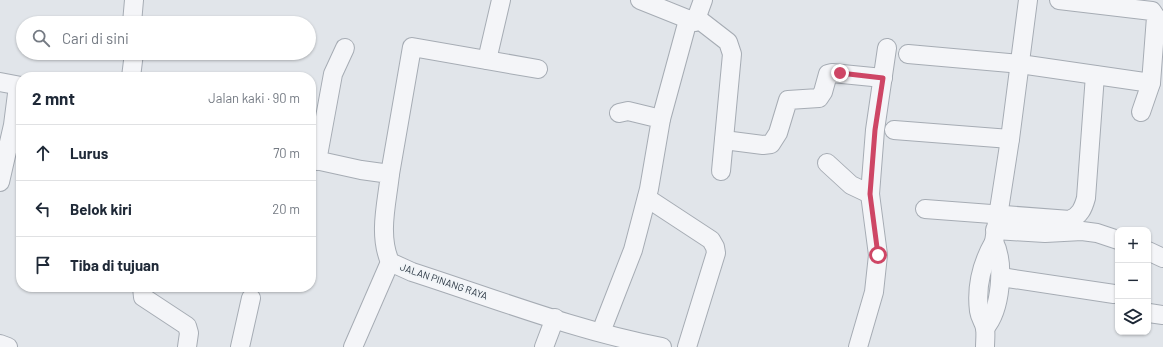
<!DOCTYPE html>
<html lang="id">
<meta charset="utf-8">
<style>
body{margin:0;font-family:Barlow,sans-serif;background:#f2f2f3;color:#1f2937}
.controls{position:absolute;right:12px;bottom:12px;display:grid;overflow:hidden;border-radius:8px;box-shadow:0 1px 3px #0004}
.controls button{width:36px;height:36px;display:grid;place-items:center;padding:0;border:0;border-bottom:1px solid #e0e1e3;background:#fff;color:#1f2937;font:20px sans-serif}
.stop{position:absolute;width:12px;height:12px;margin:-9px;border:3px solid #ce4665;border-radius:50%;background:#fff}
.stop.end{background:#ce4665;border-color:#fff;box-shadow:0 1px 4px #0008}
.list{margin:0;padding:0;list-style:none}
h2{display:flex;justify-content:space-between;align-items:center;height:52px;margin:0;padding:0 16px;font-size:17px}
h2 small{font-size:13px;font-weight:400;color:#747a83}
.list li{display:grid;grid-template-columns:26px 1fr auto;gap:12px;align-items:center;box-sizing:border-box;height:56px;padding:0 16px;border-top:1px solid #e0e1e3}
.list b{display:block;font-size:15px;white-space:nowrap}
.list em{font-size:13px;font-style:normal;color:#747a83}
.icon{flex:none;width:22px;height:22px;fill:none;stroke:currentColor;stroke-width:2;stroke-linecap:round;stroke-linejoin:round}
.map{position:relative;flex:none;width:1163px;height:347px;overflow:hidden}
.search{position:absolute;background:#fff;box-shadow:0 1px 3px #0004;left:16px;top:16px;width:300px;height:44px;display:flex;align-items:center;gap:10px;box-sizing:border-box;padding:0 14px;border-radius:22px;color:#747a83;font-size:15px}
.panel{position:absolute;background:#fff;box-shadow:0 1px 3px #0004;left:16px;top:72px;width:300px;height:220px;border-radius:16px}
.map>svg:first-child{display:block}
.lines{fill:none;stroke-linecap:round;stroke-linejoin:round}
.minor-casing{stroke:#a6acb4;stroke-width:20}
.minor{stroke:#f4f5f8;stroke-width:18}
.route{stroke:#ce4665;stroke-width:5}
.labels{text-anchor:middle;stroke-width:3;stroke-linejoin:round;paint-order:stroke}
.street-label{font-size:10px;fill:#293441;stroke:#f0f4f7}
</style>
<div class="map">
<svg width="1163" height="347" viewBox="0 0 1163 347">
<rect width="100%" height="100%" fill="#e1e5ea"/>
<g class="lines">
<defs>
<g id="minor">
<polyline points="640,0 695,22 703,0"/>
<polyline points="697,18 728,42 732,54 721,171"/>
<polyline points="132,23 134,0"/>
<polyline points="908,54 1020,64 1151,83 1156,17 1152,11 1059,0"/>
<polyline points="487,60 501,0"/>
<polyline points="131,77 134,53"/>
<polyline points="0,82 21,86"/>
<polyline points="1141,112 1151,83"/>
<polyline points="661,119 688,20"/>
<polyline points="894,130 1010,139"/>
<polyline points="724,140 763,145 771,144 778,133 788,100 819,98 823,92 828,74 832,73 883,78"/>
<path d="M 311,159 L 361,170 L 390,174 C 387,203 378,234 390,262 L 412,272 C 493,298 577,331 662,347"/>
<polyline points="317,161 333,74 345,48"/>
<polyline points="827,163 851,185 870,194"/>
<polyline points="390,174 412,47 538,69"/>
<polyline points="0,182 13,125 18,86"/>
<polyline points="647,198 711,240 715,247 716,253 687,347"/>
<path d="M 925,209 L 1070,220 C 1080,215 1083,209 1086,198 L 1095,75"/>
<polyline points="995,230 1045,233 1082,231 1097,233 1118,240"/>
<polyline points="1148,251 1163,258"/>
<polyline points="1001,277 1114,294"/>
<polyline points="142,287 143,297 187,326 189,333 187,347"/>
<polyline points="1149,313 1163,315"/>
<path d="M 985,328 C 1001,310 1005,263 994,242"/>
<polyline points="601,332 633,250 649,189 661,119 628,111 619,113"/>
<polyline points="0,344 8,347"/>
<polyline points="240,347 251,298"/>
<polyline points="353,347 390,262"/>
<polyline points="544,347 555,318"/>
<polyline points="858,347 874,292 878,255 870,194 875,130 887,48"/>
<path d="M 985,347 C 985,341 986,334 985,328 C 984,322 980,318 979,311 C 976,287 982,263 994,242 L 1010,139 L 1028,0"/>
</g>
</defs>
<!-- minor casing -->
<use href="#minor" class="minor-casing"/>
<!-- minor -->
<use href="#minor" class="minor"/>
</g>
<g class="lines">
<!-- route -->
<polyline class="route" points="840,73 883,78 875,130 870,194 878,255"/>
</g>
<g class="labels">
<!-- street labels -->
<g class="street-label">
<text transform="translate(444 281) rotate(19)" y="4">JALAN PINANG RAYA</text>
</g>
</g>
</svg>
<div class="controls">
<button>+</button>
<button>−</button>
<button><svg class="icon" aria-label="layers" viewBox="0 0 24 24"><path d="M12 4l9 5-9 5-9-5zM3 14l9 5 9-5"/></svg></button>
</div>
<div class="stop" style="left:878px;top:255px"></div>
<div class="stop end" style="left:840px;top:73px"></div>
<div class="search"><svg class="icon" aria-label="search" viewBox="0 0 24 24"><circle cx="10" cy="10" r="6"/><path d="M15 15l6 6"/></svg>Cari di sini</div>
<section class="panel">
<h2>2 mnt<small>Jalan kaki · 90 m</small></h2>
<ul class="list">
<li><svg class="icon" aria-label="ahead" viewBox="0 0 24 24"><path d="M12 20V5M6 11l6-6 6 6"/></svg><div><b>Lurus</b></div><em>70 m</em></li>
<li><svg class="icon" aria-label="left" viewBox="0 0 24 24"><path d="M17 20v-9H6M10 6l-5 5 5 5"/></svg><div><b>Belok kiri</b></div><em>20 m</em></li>
<li><svg class="icon" aria-label="arrive" viewBox="0 0 24 24"><path d="M6 21V4h12l-3 4 3 4H6"/></svg><div><b>Tiba di tujuan</b></div></li>
</ul>
</section>
</div>
